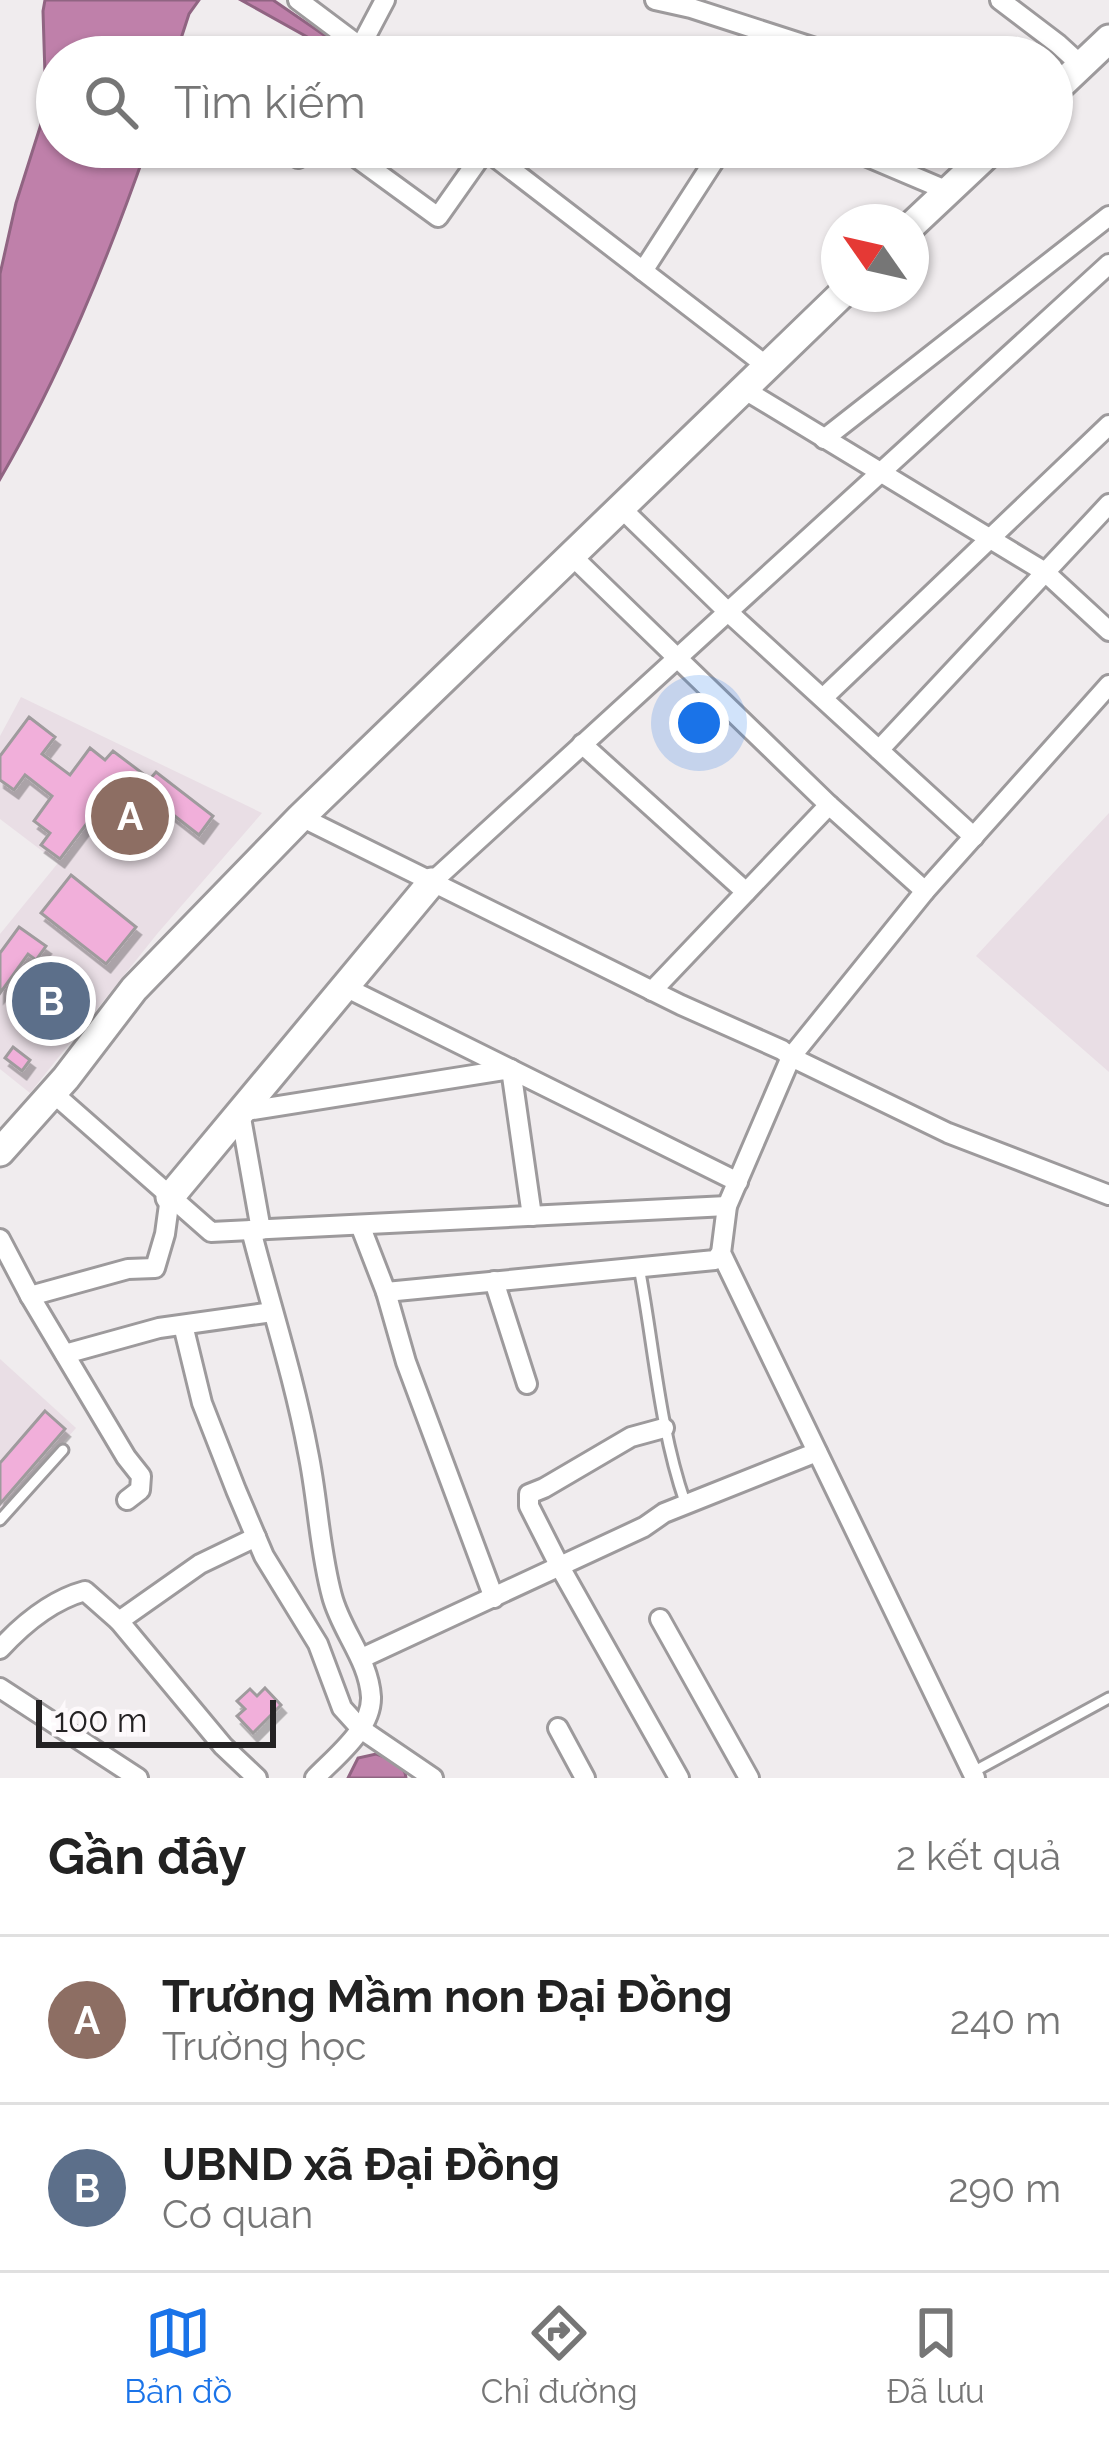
<!DOCTYPE html>
<html lang="vi">
<meta charset="utf-8">
<style>
body{margin:0;font-family:Raleway,sans-serif;background:#f6f6f6;color:#222}
.compass{position:absolute;left:821px;top:204px;width:108px;height:108px;border-radius:50%;background:#fff;box-shadow:0 3px 9px #0004;rotate:304deg}
.scale{position:absolute;left:36px;bottom:30px;width:240px;box-sizing:border-box;padding-left:12px;border:6px solid #242223;border-top:0;font-size:33px;line-height:42px;white-space:nowrap;color:#242223;-webkit-text-stroke:9px #fdf9fb;paint-order:stroke}
.you{position:absolute;left:699px;top:723px;width:42px;height:42px;margin:-30px;border:9px solid #fff;border-radius:50%;background:#1a73e8;box-shadow:0 0 0 18px #1a73e833}
.badge{display:grid;place-items:center;width:78px;height:78px;border-radius:50%;background:#1a73e8;color:#fff;font-size:39px;font-weight:700}
.pin{position:absolute;translate:-50% -50%;border:6px solid #fff;box-shadow:0 3px 12px #0006}
.list{margin:0;padding:0;list-style:none}
h2{display:flex;justify-content:space-between;align-items:center;height:156px;margin:0;padding:0 48px;font-size:51px}
h2 small{font-size:39px;font-weight:400;color:#767676}
.list li{display:grid;grid-template-columns:78px 1fr auto;gap:36px;align-items:center;box-sizing:border-box;height:168px;padding:0 48px;border-top:3px solid #e0e0e0}
.list b{display:block;font-size:45px;white-space:nowrap}
.list p{margin:0;font-size:39px;white-space:nowrap;color:#767676}
.list em{font-size:39px;font-style:normal;color:#767676}
.icon{flex:none;width:66px;height:66px;fill:none;stroke:currentColor;stroke-width:2;stroke-linecap:round;stroke-linejoin:round}
.map{position:relative;flex:none;width:1109px;height:1778px;overflow:hidden}
.search{position:absolute;background:#fff;box-shadow:0 3px 9px #0004;left:36px;right:36px;top:36px;height:132px;display:flex;align-items:center;gap:30px;box-sizing:border-box;padding:0 42px;border-radius:66px;color:#767676;font-size:45px}
.sheet{height:492px;background:#fff}
nav{display:flex;justify-content:space-around;align-items:center;box-sizing:border-box;height:168px;border-top:3px solid #e0e0e0;background:#fff;font-size:33px;color:#767676}
nav a{display:grid;justify-items:center;gap:6px}
nav .on{color:#1a73e8}
.map>svg:first-child{display:block}
.built{fill:#e9dee5}
.water{fill:#bf80aa;stroke:#906482;stroke-width:3}
.building{fill:#f1afda;stroke:#9f9b9d;stroke-width:3;filter:url(#shadow)}
.lines{fill:none;stroke-linecap:round;stroke-linejoin:round}
.lane-casing{stroke:#9d9a9c;stroke-width:15}
.street-casing{stroke:#9d9a9c;stroke-width:24}
.secondary-casing{stroke:#9d9a9c;stroke-width:33}
.lane{stroke:#fff;stroke-width:9}
.street{stroke:#fff;stroke-width:18}
.secondary{stroke:#fff;stroke-width:27}
</style>
<div class="map">
<svg width="1109" height="1778" viewBox="0 0 1109 1778">
<defs>
<filter id="shadow"><feDropShadow dx="4.5" dy="8" stdDeviation="0" flood-color="#0004"/></filter>
</defs>
<rect width="100%" height="100%" fill="#f0ecee"/>
<!-- built -->
<g class="built">
<polygon points="21,697 262,813 157,934 30,1093 0,1069 0,934 58,863 0,819 0,736"/>
<polygon points="1109,813 1109,1072 976,956"/>
<polygon points="0,1359 76,1428 0,1513"/>
</g>
<!-- water -->
<g class="water">
<path d="M 45,0 L 199,0 L 189,14 L 175,57 L 57,57 L 57,147 L 147,147 C 107,261 61,374 0,479 L 0,274 L 16,203 L 42,121 L 45,75 L 43,11 Z"/>
<polygon points="241,0 273,0 327,37 327,48"/>
<path d="M 376,1754 C 389,1758 405,1763 406,1778 L 348,1778 L 358,1758 Z"/>
</g>
<!-- building -->
<g class="building">
<polygon points="29,717 55,737 42,754 70,775 90,748 105,760 113,751 150,779 156,772 213,816 199,835 125,777 102,807 134,831 124,844 90,819 60,859 41,845 50,833 34,821 52,796 25,775 14,790 0,780 0,756"/>
<polygon points="71,875 136,927 106,964 41,913"/>
<polygon points="19,927 46,946 36,960 28,954 0,993 0,953"/>
<polygon points="13,1047 30,1060 22,1071 5,1058"/>
<polygon points="45,1411 65,1429 0,1504 0,1463"/>
<polygon points="265,1688 281,1705 253,1733 237,1716 245,1709 237,1701 250,1689 257,1696"/>
</g>
<g class="lines">
<defs>
<g id="lane">
<path d="M 639,1267 C 654,1346 659,1427 685,1502"/>
<polyline points="0,1520 63,1450"/>
<polyline points="973,1772 1109,1698"/>
</g>
<g id="street">
<polyline points="298,0 374,57"/>
<polyline points="655,0 691,8 843,57"/>
<polyline points="1000,0 1058,44 1081,65"/>
<polyline points="357,53 385,0"/>
<polyline points="342,147 438,217 486,149"/>
<polyline points="482,147 768,367"/>
<polyline points="824,147 863,155 948,191"/>
<polyline points="298,158 305,147"/>
<polyline points="643,271 723,147"/>
<polyline points="745,390 1045,572 1109,631"/>
<polyline points="824,439 1109,216"/>
<polyline points="621,508 727,611 974,837"/>
<polyline points="571,555 829,805 925,891"/>
<polyline points="823,698 1109,425"/>
<polyline points="582,744 746,892"/>
<polyline points="879,750 1109,504"/>
<polyline points="301,817 681,1005 782,1050 791,1057 925,891 1109,685"/>
<polyline points="432,882 1109,264"/>
<polyline points="345,987 738,1182"/>
<polyline points="652,991 829,805"/>
<polyline points="53,1093 211,1232 727,1206"/>
<polyline points="360,1225 386,1292 406,1362 494,1598"/>
<path d="M 251,1230 C 270,1304 294,1377 308,1452 C 318,1500 319,1548 332,1596 C 341,1631 369,1660 371,1697 C 372,1729 335,1757 315,1778"/>
<polyline points="261,1230 240,1112 511,1069 532,1216"/>
<polyline points="0,1239 30,1296 126,1457 141,1476 140,1490 127,1500"/>
<polyline points="494,1281 527,1384"/>
<polyline points="386,1292 715,1260 721,1253"/>
<polyline points="30,1296 128,1269 155,1268 165,1234 170,1197"/>
<polyline points="183,1325 202,1403 236,1490 264,1556 318,1644 342,1708 361,1729 433,1778"/>
<polyline points="65,1354 159,1328 272,1312"/>
<polyline points="664,1428 631,1437 544,1488 529,1494 529,1506 560,1567 679,1778"/>
<polyline points="256,1537 200,1564 119,1621 223,1746 257,1778"/>
<polyline points="660,1619 749,1778"/>
<path d="M 0,1649 C 22,1625 52,1600 85,1591 L 119,1621"/>
<polyline points="362,1658 644,1527 664,1513 817,1452"/>
<polyline points="0,1688 138,1778"/>
<polyline points="558,1728 585,1778"/>
<polyline points="975,1778 721,1253 727,1206 791,1057 948,1133 1109,1195"/>
</g>
<g id="secondary">
<polyline points="1052,93 1109,39"/>
<polyline points="911,226 995,147"/>
<polyline points="0,1152 66,1078 134,989 301,817 842,294"/>
<polyline points="170,1197 432,882"/>
</g>
</defs>
<!-- lane casing -->
<use href="#lane" class="lane-casing"/>
<!-- street casing -->
<use href="#street" class="street-casing"/>
<!-- secondary casing -->
<use href="#secondary" class="secondary-casing"/>
<!-- lane -->
<use href="#lane" class="lane"/>
<!-- street -->
<use href="#street" class="street"/>
<!-- secondary -->
<use href="#secondary" class="secondary"/>
</g>
</svg>
<svg class="compass" viewBox="-18 -18 36 36"><path d="M0-13l5 13h-10z" fill="#e53935"/><path d="M0 13l5-13h-10z" fill="#767676"/></svg>
<div class="scale">100 m</div>
<div class="you"></div>
<div class="pin badge" style="left:130px;top:816px;background:#8d6e63">A</div>
<div class="pin badge" style="left:51px;top:1001px;background:#5c6f8a">B</div>
<div class="search"><svg class="icon" aria-label="search" viewBox="0 0 24 24"><circle cx="10" cy="10" r="6"/><path d="M15 15l6 6"/></svg>Tìm kiếm</div>
</div>
<section class="sheet">
<h2>Gần đây<small>2 kết quả</small></h2>
<ul class="list">
<li><span class="badge" style="background:#8d6e63">A</span><div><b>Trường Mầm non Đại Đồng</b><p>Trường học</p></div><em>240 m</em></li>
<li><span class="badge" style="background:#5c6f8a">B</span><div><b>UBND xã Đại Đồng</b><p>Cơ quan</p></div><em>290 m</em></li>
</ul>
</section>
<nav>
<a class="on"><svg class="icon" aria-label="map" viewBox="0 0 24 24"><path d="M3 6l6-2 6 2 6-2v14l-6 2-6-2-6 2zM9 4v14M15 6v14"/></svg>Bản đồ</a>
<a><svg class="icon" aria-label="directions" viewBox="0 0 24 24"><path d="M12 3l9 9-9 9-9-9zM9 14v-3h6M13 9l2 2-2 2"/></svg>Chỉ đường</a>
<a><svg class="icon" aria-label="saved" viewBox="0 0 24 24"><path d="M7 4h10v16l-5-4-5 4z"/></svg>Đã lưu</a>
</nav>
